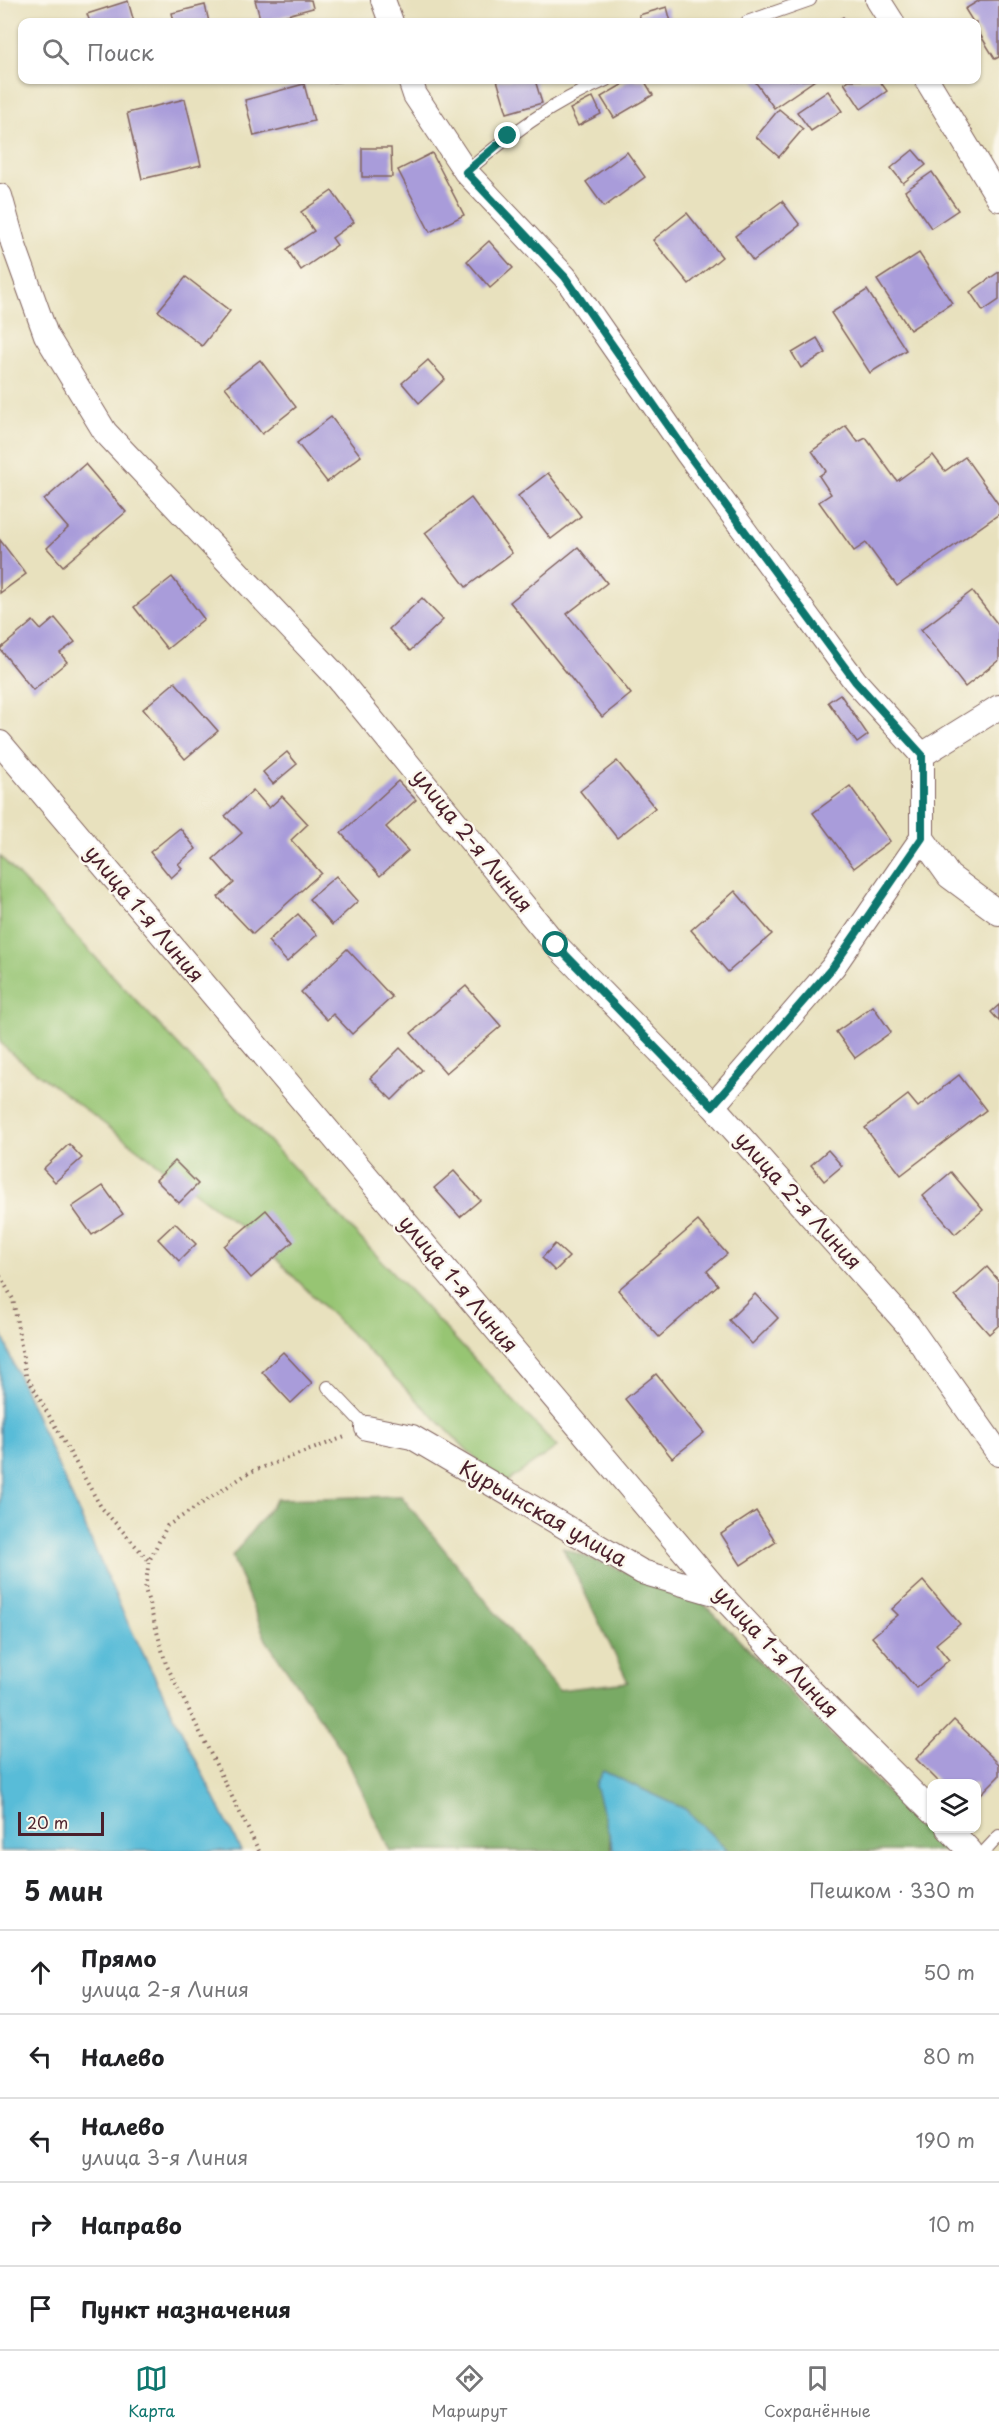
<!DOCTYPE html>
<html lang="ru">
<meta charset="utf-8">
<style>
body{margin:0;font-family:"Playpen Sans",sans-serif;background:#f6f6f6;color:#202124}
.controls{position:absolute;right:18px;bottom:18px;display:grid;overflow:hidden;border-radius:12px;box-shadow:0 2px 4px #0004}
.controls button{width:54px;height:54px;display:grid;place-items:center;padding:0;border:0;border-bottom:2px solid #e0e0e0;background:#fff;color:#202124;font:30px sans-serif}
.scale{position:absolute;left:18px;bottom:15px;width:86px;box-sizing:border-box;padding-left:6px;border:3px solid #4a1f2b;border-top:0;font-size:16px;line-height:21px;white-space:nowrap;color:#4a1f2b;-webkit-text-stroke:4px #fbf7ec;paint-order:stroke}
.stop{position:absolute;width:18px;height:18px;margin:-14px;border:4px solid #0f766e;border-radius:50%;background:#fff}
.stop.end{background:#0f766e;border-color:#fff;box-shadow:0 2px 6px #0008}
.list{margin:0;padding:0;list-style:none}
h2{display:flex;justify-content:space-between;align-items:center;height:78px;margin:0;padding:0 24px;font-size:26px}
h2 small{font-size:20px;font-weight:400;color:#757577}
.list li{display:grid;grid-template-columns:39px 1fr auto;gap:18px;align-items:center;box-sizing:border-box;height:84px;padding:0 24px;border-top:2px solid #e0e0e0}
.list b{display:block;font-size:22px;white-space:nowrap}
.list p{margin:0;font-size:20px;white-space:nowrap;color:#757577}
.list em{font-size:20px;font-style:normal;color:#757577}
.icon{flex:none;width:33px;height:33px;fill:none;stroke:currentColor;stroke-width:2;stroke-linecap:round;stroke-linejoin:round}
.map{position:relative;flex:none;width:999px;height:1851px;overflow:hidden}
.search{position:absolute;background:#fff;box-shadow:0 2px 4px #0004;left:18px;right:18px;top:18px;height:66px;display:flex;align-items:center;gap:15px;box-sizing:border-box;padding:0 21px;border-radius:12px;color:#757577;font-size:22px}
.sheet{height:498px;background:#fff}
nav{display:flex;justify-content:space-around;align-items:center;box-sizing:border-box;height:84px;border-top:2px solid #e0e0e0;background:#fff;font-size:16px;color:#757577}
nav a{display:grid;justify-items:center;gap:3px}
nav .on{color:#0f766e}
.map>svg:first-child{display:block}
.green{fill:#97c573;stroke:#70724f;stroke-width:1.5}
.forest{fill:#79aa65;stroke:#626448;stroke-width:1.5}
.water{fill:#59bcd8;stroke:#526e82;stroke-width:1.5}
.building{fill:#a99cda}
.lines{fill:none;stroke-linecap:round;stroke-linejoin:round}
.lane-casing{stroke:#81635e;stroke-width:14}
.street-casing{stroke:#81635e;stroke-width:26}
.path{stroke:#81635e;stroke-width:4;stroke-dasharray:1.5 4.5;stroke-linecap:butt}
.lane{stroke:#fff;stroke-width:12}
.street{stroke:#fff;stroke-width:24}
.route{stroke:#0f766e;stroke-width:8}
.labels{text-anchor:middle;stroke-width:5;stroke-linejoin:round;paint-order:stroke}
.street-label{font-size:21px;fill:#4a1f2b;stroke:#fbf7ec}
</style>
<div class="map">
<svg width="999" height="1851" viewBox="0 0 999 1851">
<rect width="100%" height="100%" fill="#fbf7ec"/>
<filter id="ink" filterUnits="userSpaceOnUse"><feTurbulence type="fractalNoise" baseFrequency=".0167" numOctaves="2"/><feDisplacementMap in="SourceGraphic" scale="12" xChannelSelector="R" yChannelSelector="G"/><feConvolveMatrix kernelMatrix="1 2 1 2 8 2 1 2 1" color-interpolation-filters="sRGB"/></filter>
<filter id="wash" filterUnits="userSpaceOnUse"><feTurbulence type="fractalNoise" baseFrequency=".008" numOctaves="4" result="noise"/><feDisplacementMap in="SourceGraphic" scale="24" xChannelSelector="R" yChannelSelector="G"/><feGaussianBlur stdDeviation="1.35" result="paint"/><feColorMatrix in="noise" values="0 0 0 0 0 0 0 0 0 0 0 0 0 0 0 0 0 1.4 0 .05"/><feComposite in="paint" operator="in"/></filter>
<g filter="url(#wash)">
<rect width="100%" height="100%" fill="#e8e1be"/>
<!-- green -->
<polygon class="green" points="0,856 557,1447 502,1485 253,1236 13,1055 0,1042"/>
<!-- forest -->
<polygon class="forest" points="401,1496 558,1690 628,1682 563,1548 700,1600 944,1851 728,1851 685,1809 608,1827 612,1851 390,1851 344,1753 266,1640 232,1556 277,1499"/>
<!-- water -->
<g class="water">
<polygon points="0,1328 14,1366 125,1617 241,1851 0,1851"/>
<polygon points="603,1771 685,1809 728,1851 614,1851 595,1786"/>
</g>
<g id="blocks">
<!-- building -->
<g class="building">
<polygon points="255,0 311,0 313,8 261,22"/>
<polygon points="980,0 999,0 999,57 995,59 976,28 976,22 973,22 965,9"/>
<polygon points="128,1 134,22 90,22 87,14"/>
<polygon points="205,5 209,22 174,22 172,13"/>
<polygon points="667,7 671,22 642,22 639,15"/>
<polygon points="843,17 846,22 834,22"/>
<polygon points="328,80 344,80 344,81 329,83"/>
<polygon points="497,80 535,80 542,103 507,113"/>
<polygon points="630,80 644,80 653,95 614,118 601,97"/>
<polygon points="754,80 815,80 774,108"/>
<polygon points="849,80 879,80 887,91 861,109 844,83"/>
<polygon points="304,84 314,121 254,136 245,100"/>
<polygon points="828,91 842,111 811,131 797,112"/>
<polygon points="593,97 601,114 578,126 570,109"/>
<polygon points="185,99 201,165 142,179 127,113"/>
<polygon points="779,109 803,129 779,157 756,137"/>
<polygon points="362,148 391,148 392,177 362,177"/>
<polygon points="913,150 926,165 903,183 891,168"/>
<polygon points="627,152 645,177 604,207 586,182"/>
<polygon points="432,153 464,215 430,232 398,170"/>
<polygon points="932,172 958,210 931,228 905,191"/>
<polygon points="332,191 354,222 332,238 337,245 301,270 287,249 314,231 301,212"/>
<polygon points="782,201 800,225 753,261 735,236"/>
<polygon points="687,213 722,257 689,284 653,240"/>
<polygon points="489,241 513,268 490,288 467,261"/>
<polygon points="919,253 952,303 910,330 877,280"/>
<polygon points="999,272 999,300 983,311 970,292"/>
<polygon points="186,277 230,311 202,346 158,311"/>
<polygon points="867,290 906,350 870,373 831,313"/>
<polygon points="817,338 826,353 801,368 792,353"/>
<polygon points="260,360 296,407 262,434 225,387"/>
<polygon points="428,360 445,379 419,403 402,383"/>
<polygon points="331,417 361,456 327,482 297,443"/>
<polygon points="846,426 858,442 866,438 897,481 933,455 945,471 965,457 999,505 999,514 897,586 866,543 854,551 819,502 831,494 819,476 826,471 812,451"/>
<polygon points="85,464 126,512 63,566 47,548 68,528 44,500"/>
<polygon points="548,473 581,516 551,539 518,496"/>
<polygon points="471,498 512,553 466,587 425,533"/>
<polygon points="0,540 26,574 0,593"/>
<polygon points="578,547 607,583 567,614 631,694 602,717 510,602"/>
<polygon points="172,577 204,619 167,649 134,607"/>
<polygon points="972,591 999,626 999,660 965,687 921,630"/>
<polygon points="422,598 443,620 410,651 389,629"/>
<polygon points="55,618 75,642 60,653 67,662 33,690 0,649 33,621 41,630"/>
<polygon points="175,682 218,731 185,759 143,709"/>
<polygon points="840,694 868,735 857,743 828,702"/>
<polygon points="287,752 297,764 273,784 263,772"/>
<polygon points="617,761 655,808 617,838 580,791"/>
<polygon points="398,781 416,800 386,827 408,851 380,876 341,833"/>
<polygon points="850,786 890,841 854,868 813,813"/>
<polygon points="253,790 269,808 282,796 308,824 291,840 321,873 253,934 218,897 234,883 213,859 242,833 225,816"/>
<polygon points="180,828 196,849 178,864 182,868 171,878 150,852"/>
<polygon points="336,876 358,901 332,925 309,899"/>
<polygon points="735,891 772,934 728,972 691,930"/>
<polygon points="298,914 317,935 287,962 268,941"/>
<polygon points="347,949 392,997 352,1034 333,1014 327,1020 301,992"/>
<polygon points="466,986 501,1026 446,1073 411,1033"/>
<polygon points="999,1005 999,1021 991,1012"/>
<polygon points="873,1006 891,1032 855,1058 836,1032"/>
<polygon points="400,1048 422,1070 392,1100 370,1078"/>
<polygon points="959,1075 986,1110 901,1175 865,1128 908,1095 918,1107"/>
<polygon points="69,1144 82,1158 55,1182 43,1169"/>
<polygon points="828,1150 842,1166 824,1181 811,1165"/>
<polygon points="175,1161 198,1184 179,1203 156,1180"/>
<polygon points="454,1171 480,1200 460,1217 434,1188"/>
<polygon points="951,1172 983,1210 955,1234 923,1196"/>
<polygon points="103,1186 123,1214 92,1235 72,1207"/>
<polygon points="266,1210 293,1242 251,1278 224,1246"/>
<polygon points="698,1221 727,1254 707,1271 718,1285 659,1337 618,1290"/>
<polygon points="175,1223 196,1244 179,1261 158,1239"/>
<polygon points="555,1244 569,1257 555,1271 542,1258"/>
<polygon points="987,1267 999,1281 999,1325 989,1334 955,1296"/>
<polygon points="755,1294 778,1318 752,1344 729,1320"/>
<polygon points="283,1352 312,1383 291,1403 262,1372"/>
<polygon points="656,1374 704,1433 672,1458 625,1399"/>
<polygon points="756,1511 776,1542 741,1565 721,1534"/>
<polygon points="923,1581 960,1624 936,1644 949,1660 916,1688 872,1637 898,1615 892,1609"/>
<polygon points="954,1720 999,1764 999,1776 976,1799 976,1784 941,1784 916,1759"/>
</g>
</g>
</g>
<g filter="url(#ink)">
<use href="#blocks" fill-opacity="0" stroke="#81635e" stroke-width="1.5"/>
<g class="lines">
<defs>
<g id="lane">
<polyline points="747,22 810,0"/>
<path d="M 466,172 C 510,134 552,103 606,80"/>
<polyline points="328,1387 367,1428"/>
<polyline points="985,1851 999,1836"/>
</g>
<g id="street">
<polyline points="383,0 391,22"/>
<polyline points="878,0 892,22"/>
<polyline points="410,80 415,95 466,172 565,277 688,454 855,681 922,755 922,838 949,876 999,913"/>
<polyline points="927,80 999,199"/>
<polyline points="0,196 13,243 46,335 105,432 337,677 556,945 713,1106 908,1325 999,1454"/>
<polyline points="0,743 721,1595 809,1689 932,1812"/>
<polyline points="922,755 999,707"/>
<polyline points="713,1106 833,967 922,838"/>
<polyline points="367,1428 412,1437 642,1572 721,1595"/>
<polyline points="948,1828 970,1851"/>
</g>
</defs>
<!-- lane casing -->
<use href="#lane" class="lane-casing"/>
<!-- street casing -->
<use href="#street" class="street-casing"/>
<!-- path -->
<g class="path">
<polyline points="0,1276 13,1299 26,1375 101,1507 149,1561"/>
<polyline points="259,1851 166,1664 145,1589 149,1561 167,1526 250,1472 345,1437"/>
</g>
<!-- lane -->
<use href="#lane" class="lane"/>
<!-- street -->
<use href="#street" class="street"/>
</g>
</g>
<g class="lines" filter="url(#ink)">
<!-- route -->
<polyline class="route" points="508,136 466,172 565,277 688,454 855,681 922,755 922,838 833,967 712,1106 556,945"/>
</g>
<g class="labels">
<!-- street labels -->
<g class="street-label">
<text transform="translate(472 841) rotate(51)" y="7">улица 2-я Линия</text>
<text transform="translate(144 914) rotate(50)" y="7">улица 1-я Линия</text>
<text transform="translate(798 1201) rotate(48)" y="7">улица 2-я Линия</text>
<text transform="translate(458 1284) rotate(50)" y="7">улица 1-я Линия</text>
<text transform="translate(543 1514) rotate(30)" y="7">Курьинская улица</text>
<text transform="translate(776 1652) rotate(47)" y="7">улица 1-я Линия</text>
</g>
</g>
</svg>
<div class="controls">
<button><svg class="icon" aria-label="layers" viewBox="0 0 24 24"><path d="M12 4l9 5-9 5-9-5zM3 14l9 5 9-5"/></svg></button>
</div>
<div class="scale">20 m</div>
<div class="stop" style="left:556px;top:945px"></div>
<div class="stop end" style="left:508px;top:136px"></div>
<div class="search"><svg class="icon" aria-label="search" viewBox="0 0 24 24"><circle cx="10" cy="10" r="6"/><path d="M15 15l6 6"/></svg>Поиск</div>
</div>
<section class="sheet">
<h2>5 мин<small>Пешком · 330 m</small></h2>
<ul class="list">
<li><svg class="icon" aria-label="ahead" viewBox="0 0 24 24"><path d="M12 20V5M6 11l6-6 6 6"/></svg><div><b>Прямо</b><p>улица 2-я Линия</p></div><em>50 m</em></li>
<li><svg class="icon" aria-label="left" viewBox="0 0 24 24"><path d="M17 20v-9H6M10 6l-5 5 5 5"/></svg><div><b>Налево</b></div><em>80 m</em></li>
<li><svg class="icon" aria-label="left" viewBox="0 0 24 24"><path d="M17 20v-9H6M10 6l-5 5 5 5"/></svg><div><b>Налево</b><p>улица 3-я Линия</p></div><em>190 m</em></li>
<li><svg class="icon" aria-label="right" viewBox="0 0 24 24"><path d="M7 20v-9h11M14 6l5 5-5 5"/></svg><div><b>Направо</b></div><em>10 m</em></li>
<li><svg class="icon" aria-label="arrive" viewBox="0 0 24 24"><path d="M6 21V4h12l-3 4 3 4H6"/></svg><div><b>Пункт назначения</b></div></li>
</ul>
</section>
<nav>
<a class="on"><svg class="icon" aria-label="map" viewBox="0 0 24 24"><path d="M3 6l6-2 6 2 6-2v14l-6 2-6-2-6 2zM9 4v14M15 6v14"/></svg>Карта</a>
<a><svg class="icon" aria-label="directions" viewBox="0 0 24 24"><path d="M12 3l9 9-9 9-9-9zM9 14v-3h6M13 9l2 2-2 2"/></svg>Маршрут</a>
<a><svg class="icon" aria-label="saved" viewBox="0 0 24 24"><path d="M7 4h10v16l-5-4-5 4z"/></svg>Сохранённые</a>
</nav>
